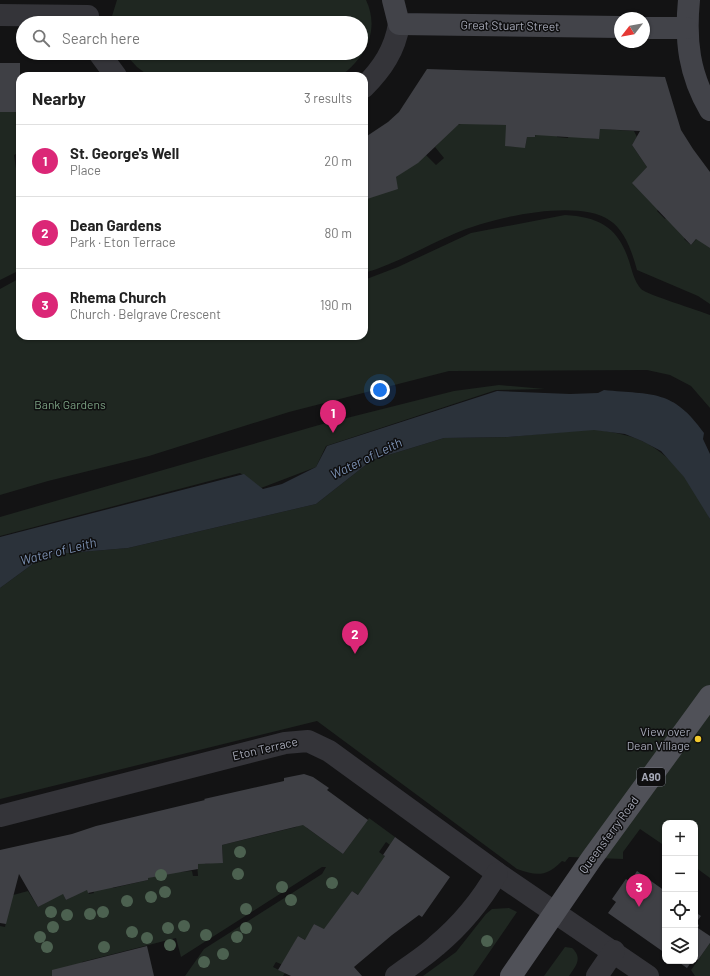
<!DOCTYPE html>
<meta charset="utf-8">
<style>
body{margin:0;font-family:Barlow,sans-serif;background:#f6f6f6;color:#222}
.controls{position:absolute;right:12px;bottom:12px;display:grid;overflow:hidden;border-radius:8px;box-shadow:0 1px 3px #0004}
.controls button{width:36px;height:36px;display:grid;place-items:center;padding:0;border:0;border-bottom:1px solid #e0e0e0;background:#fff;color:#222;font:20px sans-serif}
.compass{position:absolute;left:614px;top:12px;width:36px;height:36px;border-radius:50%;background:#fff;box-shadow:0 1px 3px #0004;rotate:239deg}
.you{position:absolute;left:380px;top:390px;width:14px;height:14px;margin:-10px;border:3px solid #fff;border-radius:50%;background:#1a73e8;box-shadow:0 0 0 6px #1a73e833}
.badge{display:grid;place-items:center;width:26px;height:26px;border-radius:50%;background:#db2777;color:#fff;font-size:13px;font-weight:700}
.pin{position:absolute;translate:-50% -33px;filter:drop-shadow(0 1px 2px #0008)}
.pin::after{content:'';position:absolute;top:21px;width:14px;height:12px;background:inherit;clip-path:polygon(0 0,100% 0,50% 100%)}
.list{margin:0;padding:0;list-style:none}
h2{display:flex;justify-content:space-between;align-items:center;height:52px;margin:0;padding:0 16px;font-size:17px}
h2 small{font-size:13px;font-weight:400;color:#767676}
.list li{display:grid;grid-template-columns:26px 1fr auto;gap:12px;align-items:center;box-sizing:border-box;height:72px;padding:0 16px;border-top:1px solid #e0e0e0}
.list b{display:block;font-size:15px;white-space:nowrap}
.list p{margin:0;font-size:13px;white-space:nowrap;color:#767676}
.list em{font-size:13px;font-style:normal;color:#767676}
.icon{flex:none;width:22px;height:22px;fill:none;stroke:currentColor;stroke-width:2;stroke-linecap:round;stroke-linejoin:round}
.map{position:relative;flex:none;width:710px;height:976px;overflow:hidden}
.search{position:absolute;background:#fff;box-shadow:0 1px 3px #0004;left:16px;top:16px;width:352px;height:44px;display:flex;align-items:center;gap:10px;box-sizing:border-box;padding:0 14px;border-radius:22px;color:#767676;font-size:15px}
.panel{position:absolute;background:#fff;box-shadow:0 1px 3px #0004;left:16px;top:72px;width:352px;height:268px;border-radius:12px}
.map>svg:first-child{display:block}
.green{fill:#1f2721}
.water{fill:#2b323a}
.building{fill:#3f4045}
.lines{fill:none;stroke-linecap:round;stroke-linejoin:round}
.street{stroke:#343439;stroke-width:22}
.secondary{stroke:#424349;stroke-width:22}
.primary{stroke:#505158;stroke-width:22}
.tree{fill:#4c6150}
.poi-dot{fill:#f2c92d;stroke:#0e0e0f;stroke-width:1.5}
.labels{text-anchor:middle;stroke-width:3;stroke-linejoin:round;paint-order:stroke}
.shield{fill:#0e0e0f;stroke:#777983;stroke-width:1}
.shield-label{font-size:11px;font-weight:bold;fill:#a4a7b5}
.street-label{font-size:12px;fill:#a4a7b5;stroke:#0e0e0f}
.park-label{font-size:12px;fill:#7ba082;stroke:#0e0e0f}
.poi-label{font-size:12px;fill:#a4a7b5;stroke:#0e0e0f;text-anchor:end}
.water-label{font-size:13px;font-style:italic;fill:#7b90b1;stroke:#0e0e0f}
</style>
<div class="map">
<svg width="710" height="976" viewBox="0 0 710 976">
<rect width="100%" height="100%" fill="#131314"/>
<!-- green -->
<g class="green">
<path d="M 117,0 L 366,0 C 380,30 366,57 341,76 L 149,76 L 137,67 L 124,53 L 361,53 L 361,23 L 113,23 L 112,16 Z"/>
<polygon points="0,112 20,112 20,168 18,153 14,155 20,195 20,270 0,280"/>
<path d="M 465,123 L 506,125 L 506,146 L 525,147 L 527,137 L 535,137 L 536,126 L 560,127 L 557,137 L 568,138 L 569,128 L 587,138 L 598,139 L 600,129 L 634,131 L 637,137 L 632,145 L 647,167 L 633,183 L 669,199 L 657,211 L 665,219 L 676,207 L 695,226 L 684,239 L 691,245 L 702,233 L 710,248 L 710,304 L 698,296 L 637,270 C 632,252 625,230 609,220 C 577,198 490,218 456,233 C 425,246 396,264 364,273 L 364,192 L 396,177 L 426,155 L 436,165 L 444,158 L 435,147 L 456,125 Z"/>
<path d="M 565,215 C 599,217 618,227 629,261 C 632,270 634,281 641,289 C 648,295 698,310 710,315 L 710,408 L 691,386 L 670,375 L 647,370 L 449,371 L 289,412 L 149,456 L 48,481 L 0,495 L 0,289 L 20,278 L 20,336 L 364,336 L 364,280 L 398,267 L 471,233 Z"/>
<polygon points="499,385 545,389 496,390 326,446 316,467 261,488 240,473 0,536 0,517 319,425 454,391"/>
<path d="M 594,429 C 610,432 627,434 642,441 C 673,455 696,489 710,519 L 710,878 L 695,867 L 695,823 L 665,823 L 665,846 L 640,829 L 623,852 L 623,859 L 569,857 L 565,862 L 562,861 C 546,877 537,876 517,869 L 317,721 L 0,799 L 0,588 L 45,555 L 128,548 L 316,504 L 372,460 L 444,438 L 508,437 Z"/>
<polygon points="369,818 395,837 390,845 386,842 379,852 396,864 374,873 362,897 352,891 325,930 314,924 311,930 309,942 298,936 294,944 290,968 276,962 273,967 285,973 283,976 185,976 204,949 322,874 326,867 322,867 181,957 176,938 82,962 79,976 0,976 0,926 5,927 6,922 2,898 28,891 38,907 43,904 59,885 66,900 72,897 66,883 83,879 89,894 94,893 89,878 108,873 113,888 148,880 145,864 179,872 192,871 193,876 198,876 196,851 202,850 205,864 216,862 217,863 223,863 222,845 296,827 304,822 307,828 343,854"/>
<polygon points="509,908 517,912 473,976 423,976 456,952 486,914 492,909"/>
<polygon points="710,943 710,976 695,976 691,970"/>
<path d="M 565,947 L 572,948 C 583,958 576,966 569,976 L 544,976 Z"/>
</g>
<!-- water -->
<path class="water" d="M 604,390 C 653,395 673,389 704,433 L 703,439 L 710,454 L 710,519 L 684,477 L 661,451 L 642,441 L 625,434 L 594,430 L 508,437 L 444,438 L 372,460 L 316,504 L 128,548 L 45,555 L 0,588 L 0,537 L 244,474 L 263,489 L 282,484 L 316,467 L 327,446 L 497,391 L 570,394 L 598,393 Z"/>
<!-- building -->
<g class="building">
<rect x="0" y="63" width="20" height="49"/>
<polygon points="427,69 665,77 681,130 693,149 710,172 710,248 696,239 691,245 632,183 647,167 632,145 640,131 600,129 599,139 535,135 535,137 527,137 525,148 505,146 506,125 459,124 418,163 396,177 398,189 364,200 364,138 388,122 399,112"/>
<polygon points="304,774 313,777 329,788 327,790 368,820 343,854 303,825 222,845 223,863 198,864 198,869 148,878 148,880 88,893 87,890 66,900 63,894 38,907 19,874 6,924 0,923 0,850 72,834 96,826 205,800 204,799 284,781 284,778"/>
<polygon points="395,837 450,877 422,917 419,915 392,935 354,967 362,976 291,976 278,970 298,936 305,940 314,924 324,929 352,891 358,895 385,856 383,855"/>
<polygon points="637,871 665,891 665,953 608,913 616,902 612,899 626,879 630,882"/>
<polygon points="695,912 701,916 696,923 699,925 698,928 710,936 710,943 698,960 695,958"/>
<polygon points="147,946 154,976 52,976 52,970"/>
<polygon points="677,961 692,961 687,968"/>
</g>
<g class="lines">
<!-- street -->
<g class="street">
<polyline points="0,15 88,16"/>
<polyline points="99,53 116,76"/>
<path d="M 364,87 C 382,69 395,50 399,24"/>
<polyline points="0,816 285,743 308,741 329,751 497,873 648,976"/>
<path d="M 396,976 C 409,966 424,957 436,946 C 461,925 481,901 497,873"/>
<polyline points="597,976 614,951"/>
</g>
<!-- secondary -->
<g class="secondary">
<polyline points="393,0 399,24 620,27"/>
<path d="M 689,0 C 685,41 689,74 710,110"/>
<polyline points="644,28 686,28"/>
</g>
<!-- primary -->
<polyline class="primary" points="511,976 592,858 710,696"/>
</g>
<!-- trees -->
<g class="tree">
<circle cx="240" cy="852" r="6"/>
<circle cx="238" cy="874" r="6"/>
<circle cx="161" cy="875" r="6"/>
<circle cx="332" cy="883" r="6"/>
<circle cx="282" cy="887" r="6"/>
<circle cx="165" cy="892" r="6"/>
<circle cx="151" cy="897" r="6"/>
<circle cx="291" cy="900" r="6"/>
<circle cx="127" cy="901" r="6"/>
<circle cx="246" cy="909" r="6"/>
<circle cx="51" cy="912" r="6"/>
<circle cx="103" cy="912" r="6"/>
<circle cx="90" cy="914" r="6"/>
<circle cx="67" cy="915" r="6"/>
<circle cx="184" cy="926" r="6"/>
<circle cx="53" cy="927" r="6"/>
<circle cx="168" cy="928" r="6"/>
<circle cx="246" cy="928" r="6"/>
<circle cx="132" cy="932" r="6"/>
<circle cx="206" cy="935" r="6"/>
<circle cx="40" cy="937" r="6"/>
<circle cx="237" cy="937" r="6"/>
<circle cx="147" cy="938" r="6"/>
<circle cx="487" cy="941" r="6"/>
<circle cx="170" cy="945" r="6"/>
<circle cx="47" cy="947" r="6"/>
<circle cx="104" cy="947" r="6"/>
<circle cx="223" cy="954" r="6"/>
<circle cx="204" cy="962" r="6"/>
</g>
<!-- markers -->
<circle class="poi-dot" cx="698" cy="739" r="4"/>
<g class="labels">
<!-- shield labels -->
<rect class="shield" x="637" y="768" width="28" height="18" rx="3"/>
<g class="shield-label">
<text x="651" y="781">A90</text>
</g>
<!-- street labels -->
<g class="street-label">
<text transform="translate(510 26) rotate(1)" y="4">Great Stuart Street</text>
<text transform="translate(265 749) rotate(-13)" y="4">Eton Terrace</text>
<text transform="translate(609 835) rotate(-54)" y="4">Queensferry Road</text>
</g>
<!-- park labels -->
<g class="park-label">
<text x="70" y="409">Bank Gardens</text>
</g>
<!-- poi labels -->
<g class="poi-label">
<text x="690" y="736">View over<tspan x="690" dy="14">Dean Village</tspan></text>
</g>
<!-- water labels -->
<g class="water-label">
<text transform="translate(366 458) rotate(-26)" y="5">Water of Leith</text>
<text transform="translate(58 551) rotate(-14)" y="5">Water of Leith</text>
</g>
</g>
</svg>
<div class="controls">
<button>+</button>
<button>−</button>
<button><svg class="icon" aria-label="locate" viewBox="0 0 24 24"><circle cx="12" cy="12" r="6"/><path d="M12 2v4M12 18v4M2 12h4M18 12h4"/></svg></button>
<button><svg class="icon" aria-label="layers" viewBox="0 0 24 24"><path d="M12 4l9 5-9 5-9-5zM3 14l9 5 9-5"/></svg></button>
</div>
<svg class="compass" viewBox="-18 -18 36 36"><path d="M0-13l5 13h-10z" fill="#e53935"/><path d="M0 13l5-13h-10z" fill="#767676"/></svg>
<div class="you"></div>
<div class="pin badge" style="left:333px;top:433px">1</div>
<div class="pin badge" style="left:355px;top:654px">2</div>
<div class="pin badge" style="left:639px;top:907px">3</div>
<div class="search"><svg class="icon" aria-label="search" viewBox="0 0 24 24"><circle cx="10" cy="10" r="6"/><path d="M15 15l6 6"/></svg>Search here</div>
<section class="panel">
<h2>Nearby<small>3 results</small></h2>
<ul class="list">
<li><span class="badge">1</span><div><b>St. George's Well</b><p>Place</p></div><em>20 m</em></li>
<li><span class="badge">2</span><div><b>Dean Gardens</b><p>Park · Eton Terrace</p></div><em>80 m</em></li>
<li><span class="badge">3</span><div><b>Rhema Church</b><p>Church · Belgrave Crescent</p></div><em>190 m</em></li>
</ul>
</section>
</div>
